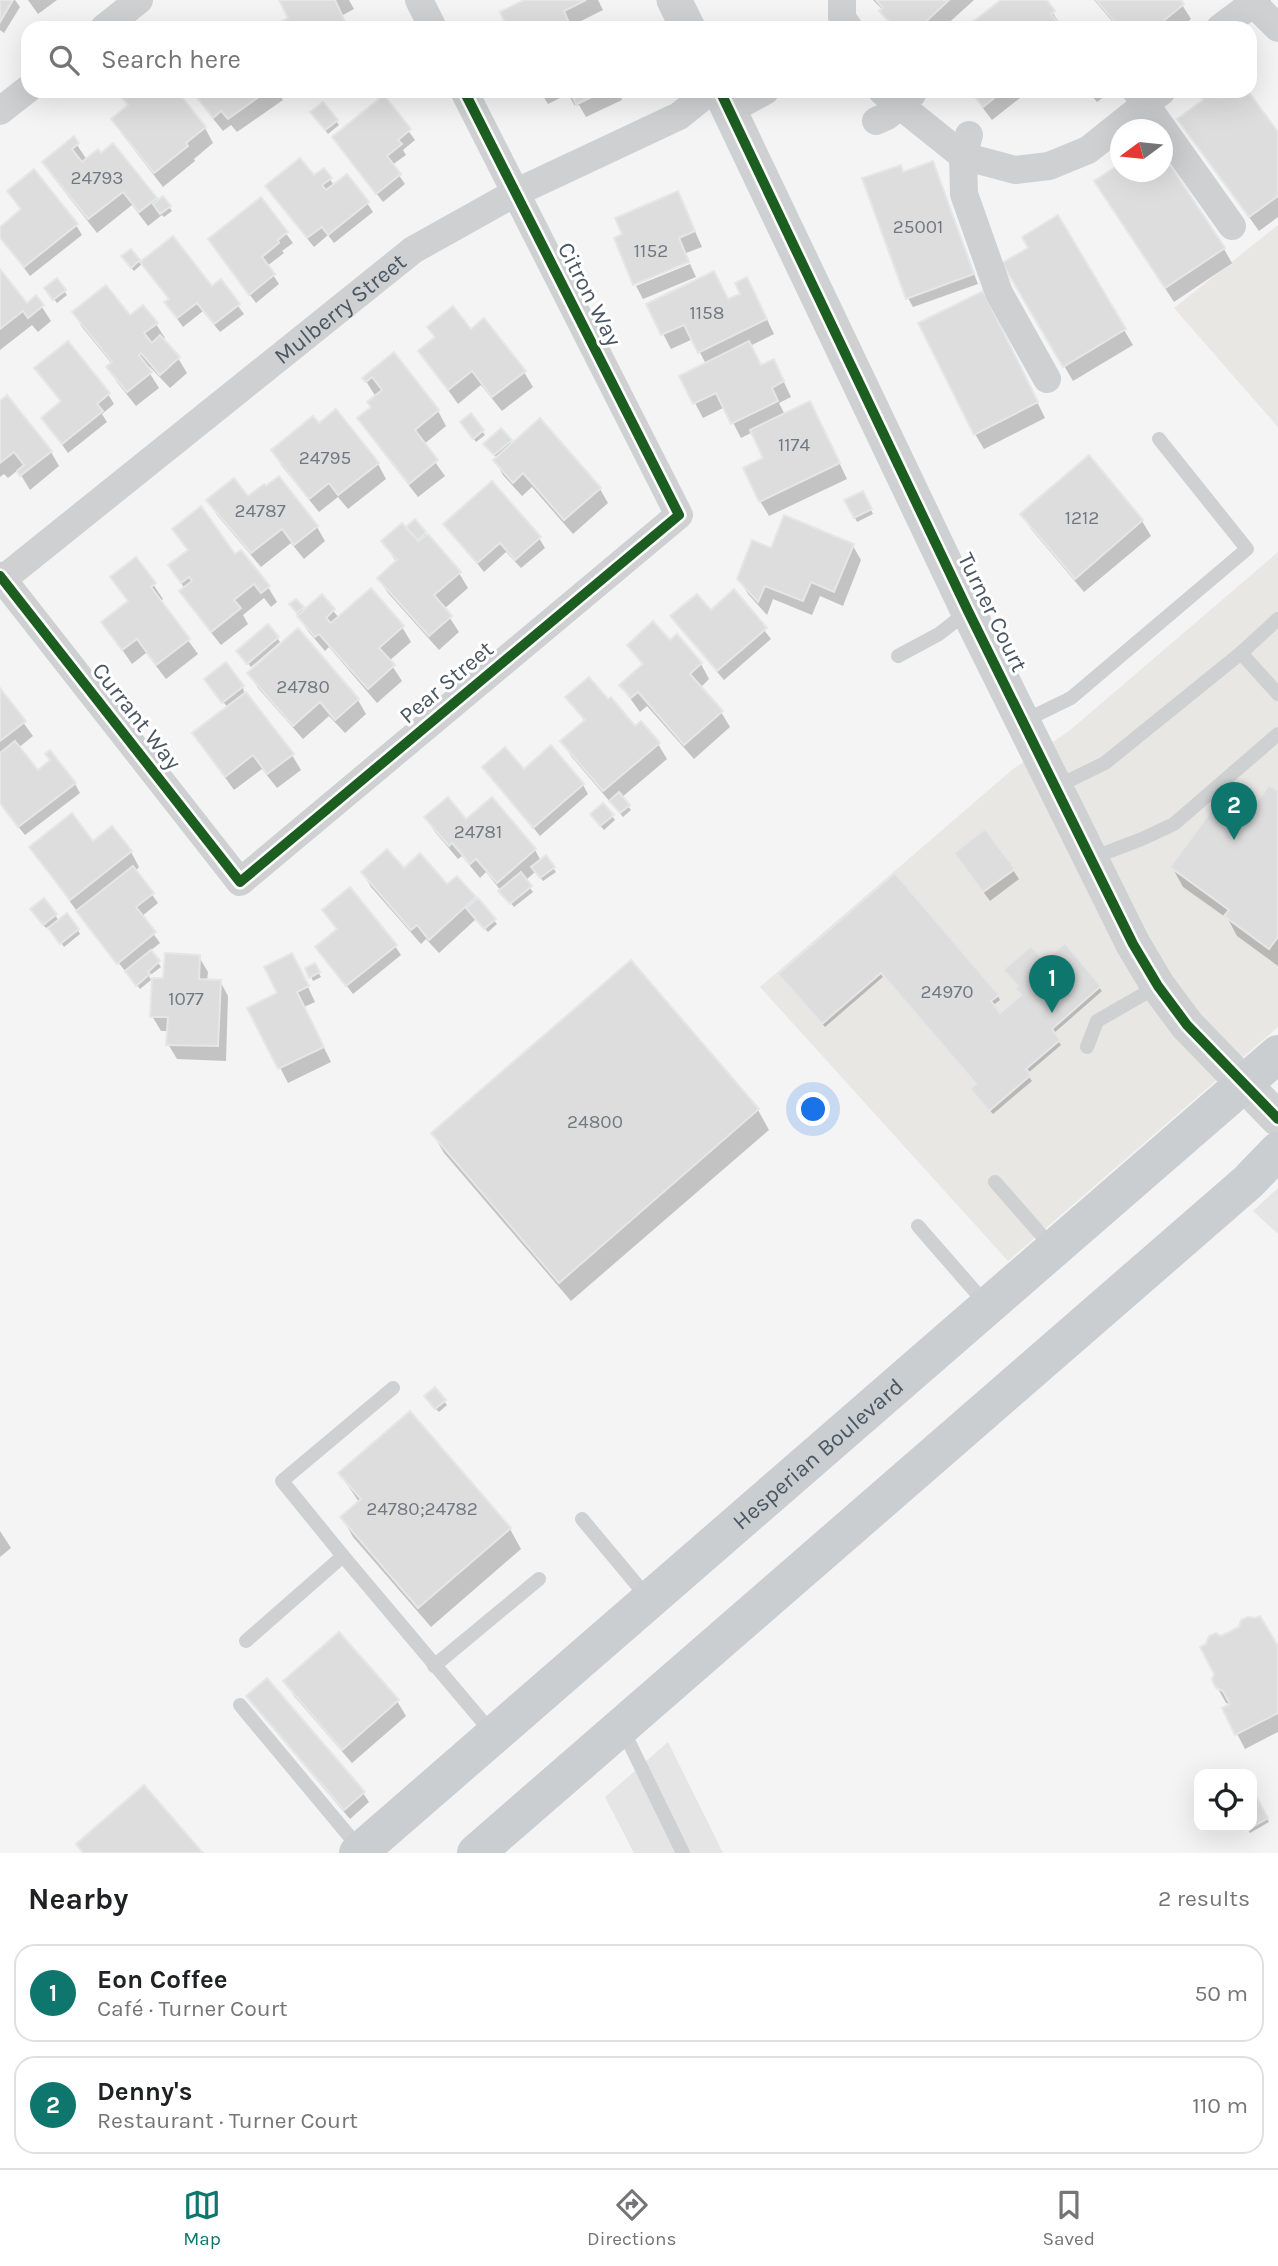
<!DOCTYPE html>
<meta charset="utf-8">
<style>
body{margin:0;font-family:Karla,sans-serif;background:#f2f2f2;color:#202124}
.controls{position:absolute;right:21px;bottom:21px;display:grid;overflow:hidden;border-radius:14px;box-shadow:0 7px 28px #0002}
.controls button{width:63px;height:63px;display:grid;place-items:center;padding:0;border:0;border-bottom:2px solid #e0e0e0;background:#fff;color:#202124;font:35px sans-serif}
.compass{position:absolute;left:1110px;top:119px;width:63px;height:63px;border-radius:50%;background:#fff;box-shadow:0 7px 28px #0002;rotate:255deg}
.you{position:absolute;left:814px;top:1110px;width:24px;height:24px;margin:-18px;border:5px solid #fff;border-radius:50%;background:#1a73e8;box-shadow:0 0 0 10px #1a73e833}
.badge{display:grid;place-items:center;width:46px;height:46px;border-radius:50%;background:#0f766e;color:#fff;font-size:23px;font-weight:700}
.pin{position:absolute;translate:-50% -58px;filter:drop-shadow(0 2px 4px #0008)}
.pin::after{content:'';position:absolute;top:37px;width:24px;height:21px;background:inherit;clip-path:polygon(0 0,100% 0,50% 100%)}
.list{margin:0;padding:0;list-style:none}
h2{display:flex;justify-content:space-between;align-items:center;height:91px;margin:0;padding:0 28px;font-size:30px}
h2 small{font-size:23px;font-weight:400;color:#757577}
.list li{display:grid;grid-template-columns:46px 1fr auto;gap:21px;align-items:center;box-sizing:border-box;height:98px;margin:0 14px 14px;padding:0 14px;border:2px solid #e0e0e0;border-radius:21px}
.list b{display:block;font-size:26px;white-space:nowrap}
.list p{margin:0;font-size:23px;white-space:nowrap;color:#757577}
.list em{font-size:23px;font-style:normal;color:#757577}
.icon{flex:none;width:38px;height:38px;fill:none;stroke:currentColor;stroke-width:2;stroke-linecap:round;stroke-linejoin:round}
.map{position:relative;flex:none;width:1278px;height:1853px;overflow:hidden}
.search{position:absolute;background:#fff;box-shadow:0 7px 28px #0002;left:21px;right:21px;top:21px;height:77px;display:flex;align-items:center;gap:18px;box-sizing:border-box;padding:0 24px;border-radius:21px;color:#757577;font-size:26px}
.sheet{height:315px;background:#fff}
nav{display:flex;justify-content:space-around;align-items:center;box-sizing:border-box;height:98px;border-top:2px solid #e0e0e0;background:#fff;font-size:19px;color:#757577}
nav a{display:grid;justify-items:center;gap:4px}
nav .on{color:#0f766e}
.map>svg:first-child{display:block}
.commercial{fill:#e8e7e3}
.education{fill:#e6e5e6}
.shadow{fill:#0003}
.building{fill:#ddddde;stroke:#e5e6e7;stroke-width:2}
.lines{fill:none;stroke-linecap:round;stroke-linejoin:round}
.service{stroke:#ced0d2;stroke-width:14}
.minor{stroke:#ced0d2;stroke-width:28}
.tertiary{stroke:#ced0d2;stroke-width:35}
.primary{stroke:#caced1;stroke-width:38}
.cycleway-casing{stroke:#fff;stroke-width:15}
.cycleway{stroke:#1b5e20;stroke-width:10}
.labels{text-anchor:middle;stroke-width:6;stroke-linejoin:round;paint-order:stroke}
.number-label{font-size:19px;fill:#707881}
.street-label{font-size:23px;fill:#4a5661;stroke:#fff}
</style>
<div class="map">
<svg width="1278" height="1853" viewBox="0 0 1278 1853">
<rect width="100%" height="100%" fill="#f4f4f4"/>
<!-- commercial -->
<g class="commercial">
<polygon points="1278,225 1278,427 1174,308"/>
<polygon points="1278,552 1278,1027 1008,1261 760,987 1013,769 1069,731"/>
</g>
<!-- education -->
<g class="education">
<polygon points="1278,1188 1278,1234 1253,1211"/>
<polygon points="668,1742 723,1853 634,1853 605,1797"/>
</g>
<!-- shadow -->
<g class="shadow">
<polygon points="0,0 15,0 20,7 4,33 0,30"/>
<polygon points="28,0 57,0 38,14"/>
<polygon points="281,0 349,0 354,9 341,16 348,28 283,28 290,19"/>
<polygon points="526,0 598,0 603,10 571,26 571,28 509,28"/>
<polygon points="873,0 974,0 943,28 892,28 883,10"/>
<polygon points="1004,0 1044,0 1062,27 968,28"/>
<polygon points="1094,0 1179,0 1191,19 1181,28 1118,28"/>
<polygon points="134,91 175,91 205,128 213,143 194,159 195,161 163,187 122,134 114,119 129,107 124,99"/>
<polygon points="191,91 289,91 281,97 283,100 237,132 231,125 223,131"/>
<polygon points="376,91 392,91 384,98 415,140 403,150 406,155 392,165 405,184 383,202 334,138 382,100"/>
<polygon points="540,91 598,91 575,102 575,106 606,91 621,91 619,92 622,100 586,117 579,105 575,106 568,94 548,104"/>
<polygon points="963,91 1029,91 992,120 973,95 968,98"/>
<polygon points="1088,91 1112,91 1097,102"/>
<polygon points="1207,91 1246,91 1278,135 1278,217 1259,231 1179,120 1204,101"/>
<polygon points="315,117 336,121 339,125 328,134"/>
<polygon points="73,139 87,160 156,199 158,203 169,207 172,211 164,217 162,215 148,226 132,205 97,233 53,177 44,162"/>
<polygon points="932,163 978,284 913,307 908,298 900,167 904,173"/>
<polygon points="1120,166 1120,172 1162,172 1224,249 1232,263 1174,302 1096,182"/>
<polygon points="314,178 330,179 334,186 367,203 373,212 334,243 328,235 314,247 273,196"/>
<polygon points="9,192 76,225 82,235 30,276 0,236 0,229 22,211"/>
<polygon points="678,193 702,247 686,253 689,260 634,283"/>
<polygon points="260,199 293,243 282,251 284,253 267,266 279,284 256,303 215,249"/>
<polygon points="1057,217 1133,345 1073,381 1004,264 1030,248"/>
<polygon points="173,238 212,288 220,282 244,314 220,332 203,311 183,327 166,303 170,300 143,263 134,271 123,257 131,251 142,263"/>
<polygon points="690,264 696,277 643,299 636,286"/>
<polygon points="0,272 26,305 36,298 51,321 38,332 32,325 0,350"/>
<polygon points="56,280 67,295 57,303 48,292"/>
<polygon points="755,294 774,334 750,346 761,367 781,376 791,397 779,403 785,415 818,418 847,479 769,516 760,501 766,458 753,432 741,438 725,407 703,418 681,377 706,364 693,339 671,349 648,305 729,301"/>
<polygon points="991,308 1045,418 984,449 975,434"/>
<polygon points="74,313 130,317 156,324 165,338 162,340 178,358 187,373 170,388 150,367 147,369 159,388 136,406 117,382 108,367 112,364 82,327"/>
<polygon points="429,327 471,331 524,372 533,387 502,411 481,385 458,404 420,351 436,339"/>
<polygon points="394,355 438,411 446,426 423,445 445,476 418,497 368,433 360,419 373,408 376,397 364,378"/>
<polygon points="37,369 108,394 114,404 102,414 107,422 68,453 43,418 62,403"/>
<polygon points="0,403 51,452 59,466 30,490 18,470 8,478 4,474 0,477"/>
<polygon points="471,416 485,435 476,442 465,427"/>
<polygon points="318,426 378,464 386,479 348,509 338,497 319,512 281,465 273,450"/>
<polygon points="510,441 512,445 600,489 608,503 573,534 532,487 522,496 503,475 495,460 497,458 488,448"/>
<polygon points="862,493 873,514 857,522 847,501"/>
<polygon points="248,498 317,527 325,541 304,559 291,543 261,567 217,515 208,500"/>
<polygon points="1023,514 1142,521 1151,536 1084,592 1031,529"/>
<polygon points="415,522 459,573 468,588 444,609 459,632 439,650 388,593 379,579 397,563 383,542 412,537 413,536 409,527"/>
<polygon points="446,524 539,538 545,548 521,568 506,552 484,572"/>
<polygon points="174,529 235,557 268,587 277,602 271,607 264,598 243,615 248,624 221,645 190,606 182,592 185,589 170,566 188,551"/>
<polygon points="853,546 861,560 843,606 820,596 812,615 773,599 767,615 748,594 739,579 772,550"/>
<polygon points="136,559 163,599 160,602 198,654 166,679 146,653 132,664 103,622 129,602 112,577"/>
<polygon points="734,592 771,639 724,680 678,626 672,617 710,612"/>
<polygon points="322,597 339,618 402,627 411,642 389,661 402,681 377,703 329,647 325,651 308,631 294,609 296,601 305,612"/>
<polygon points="277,638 280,642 251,667 241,655"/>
<polygon points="629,645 701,664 709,679 700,688 721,712 730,727 694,759 647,706 640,712 621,686 643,666"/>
<polygon points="249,673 358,700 366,714 345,733 329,716 303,739 258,688"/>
<polygon points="209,683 243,687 244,692 292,755 301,770 277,788 262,769 234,790 194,734 228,708"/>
<polygon points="0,691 33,736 18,748 37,772 75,784 80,793 25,835 0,804"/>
<polygon points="568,697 634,728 658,744 667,759 621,798 631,810 623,817 571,756 563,741 585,722"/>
<polygon points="484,767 523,771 583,785 588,794 540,836"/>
<polygon points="1278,794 1278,966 1237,936 1228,919 1183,887 1172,867"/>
<polygon points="492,800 535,850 541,861 553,868 556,872 543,881 536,871 525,881 533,892 514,907 486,872 480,878 462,856 458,859 435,832 426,818 466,822"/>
<polygon points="612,816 615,820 604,830 594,819"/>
<polygon points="112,828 131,852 139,867 135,871 158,903 141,917 160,943 150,951 161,967 149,976 151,980 140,989 84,921 31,848 93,843"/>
<polygon points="962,863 1013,870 1019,879 990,901"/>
<polygon points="404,870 474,898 497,924 488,932 476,919 439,953 426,939 421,944 371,887 363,873"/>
<polygon points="894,875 998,996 1000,1000 992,1006 1000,1015 1022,996 1044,963 1065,946 1102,991 1053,1034 1061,1045 1027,1074 1032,1081 993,1114 975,1094 977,1085 884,976 825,1027 783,978"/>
<polygon points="34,914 55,915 59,921 78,930 80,934 64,947 49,926 46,928"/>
<polygon points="395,946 401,955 353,994 317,947"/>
<polygon points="199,957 208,972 207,981 220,981 228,996 226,1061 177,1059 168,1044 169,1031 161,1031 152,1016 165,980"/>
<polygon points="314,965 321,977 313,981 307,968"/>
<polygon points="300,970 315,1002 304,1007 331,1062 288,1083 250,1009 280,994"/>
<polygon points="758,1110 769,1130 571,1301 444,1153 433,1134"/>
<polygon points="428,1401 444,1401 447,1405 439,1412"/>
<polygon points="410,1413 510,1529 521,1549 431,1627 353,1537 342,1517 359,1502 340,1474"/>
<polygon points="0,1531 11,1548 0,1557"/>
<polygon points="339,1634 397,1701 406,1716 352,1763 294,1696 286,1681"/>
<polygon points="1278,1648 1278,1732 1245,1749 1224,1709 1232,1705 1226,1703 1217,1687"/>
<polygon points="248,1697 363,1793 369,1802 350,1819 254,1706"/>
<polygon points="1255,1798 1269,1822 1250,1833 1246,1827 1252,1827 1252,1800"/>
</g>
<!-- building -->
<g class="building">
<polygon points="0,0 13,0 0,22"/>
<polygon points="279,0 335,0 348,28 281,28 279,23 288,18"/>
<polygon points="524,0 586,0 564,11 570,25 564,28 507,28 500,12"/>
<polygon points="876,0 949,0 919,28 895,28 879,11 883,8"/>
<polygon points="1001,0 1047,0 1055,11 1051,14 1062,28 965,28"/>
<polygon points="1096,0 1181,0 1184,4 1155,28 1120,28"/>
<polygon points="131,91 177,91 206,127 186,143 188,146 154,173 111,119 128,105 122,98"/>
<polygon points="192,91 267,91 228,119 221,111 213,118"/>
<polygon points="570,91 602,91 576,104"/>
<polygon points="971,91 1003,91 983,107"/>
<polygon points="1204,91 1248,91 1278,132 1278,196 1249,217 1177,119 1203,100 1199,95"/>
<polygon points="384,95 411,129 398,140 402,144 387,156 401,174 376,194 332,137"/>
<polygon points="323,102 338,120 325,130 310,112"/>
<polygon points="74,136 79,143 72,149 82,162 98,149 101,153 113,143 157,198 139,212 123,192 88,219 42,162"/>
<polygon points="1162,153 1225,248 1165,288 1094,181 1120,164 1120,172 1162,172"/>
<polygon points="300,158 314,175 324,168 332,178 322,185 326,190 347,174 369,202 328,235 322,227 307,238 265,186"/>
<polygon points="933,161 974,274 906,299 862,178 901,165 903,172"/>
<polygon points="34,169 78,224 24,267 0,238 0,227 21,209 7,191"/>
<polygon points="678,191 695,231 679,238 689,262 633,285 614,238 622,234 615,218"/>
<polygon points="163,196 171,206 160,214 153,204"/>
<polygon points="261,197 288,232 278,240 279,243 262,257 275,274 249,295 208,239"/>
<polygon points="1058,215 1126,329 1063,367 1002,263 1028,248 1022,237"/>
<polygon points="173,236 212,286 221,279 240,304 214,324 197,303 177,318 164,302 169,299 140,262"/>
<polygon points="131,249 140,260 131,268 121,256"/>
<polygon points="0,269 27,303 36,295 44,305 28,318 23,311 0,329"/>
<polygon points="714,271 728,299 740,294 735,283 747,277 767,319 698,353 684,325 661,335 646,304"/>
<polygon points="57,278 66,290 53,300 44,288"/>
<polygon points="106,285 130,315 143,305 158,323 144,333 152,343 160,335 180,357 160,375 141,353 139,355 152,372 127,392 106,367 112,362 72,312"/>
<polygon points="983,291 1038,402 974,435 918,323"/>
<polygon points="453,306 471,329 484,318 526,371 492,397 472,371 448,390 418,351 435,337 427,327"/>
<polygon points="68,341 110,393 97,404 103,411 62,444 41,418 61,401 34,368"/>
<polygon points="749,341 761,365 774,359 784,381 772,388 778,401 731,424 716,393 693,404 679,376"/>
<polygon points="394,352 439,410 415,430 438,460 409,484 357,418 371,407 367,402 382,390 372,377 366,382 362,378"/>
<polygon points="7,395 52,451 20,476 17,471 24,465 14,452 0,463 0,401"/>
<polygon points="810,401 840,463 759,502 743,468 763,458 750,430"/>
<polygon points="336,409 379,463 338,495 329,483 309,499 271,450 313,416 319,423"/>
<polygon points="471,413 484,430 473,439 460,422"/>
<polygon points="540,418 601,488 564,520 523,473 513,483 493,460"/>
<polygon points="501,428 512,440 494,455 483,444"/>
<polygon points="1089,455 1143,520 1075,579 1020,514"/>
<polygon points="279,476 318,526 294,545 282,529 251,553 206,500 234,478 248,496 264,484 266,486"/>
<polygon points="492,481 541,537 515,560 500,543 477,563 443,524"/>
<polygon points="863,491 872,509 854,518 844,500"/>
<polygon points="201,506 235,554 241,550 270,586 261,593 254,584 234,600 241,608 211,632 179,591 192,581 189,577 181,583 168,565 188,550 172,529"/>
<polygon points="784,515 854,544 834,592 811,582 803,601 765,586 758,602 737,579 752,540 771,548"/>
<polygon points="415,519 426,532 418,540 406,527"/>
<polygon points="402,523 418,541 428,534 461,572 434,595 452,616 429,636 377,578 397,560 381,541"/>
<polygon points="136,557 156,583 151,587 190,639 156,665 137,639 122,650 101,622 128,601 110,577"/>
<polygon points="371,588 404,626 379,648 395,665 368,689 319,634 315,637 297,616 322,594 335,609 326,618 331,623"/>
<polygon points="734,589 767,628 717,671 670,616 697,594 711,610"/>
<polygon points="296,599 304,607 297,613 289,604"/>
<polygon points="653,621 670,640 677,634 702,663 690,674 723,711 684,745 638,692 631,698 619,685 643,664 627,645"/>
<polygon points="268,624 279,637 247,664 236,651"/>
<polygon points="298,628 359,699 335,720 320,702 293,726 247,673"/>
<polygon points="226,662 244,686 222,703 204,679"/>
<polygon points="589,677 608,699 611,697 635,726 641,721 660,743 603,791 560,741 585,720 565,697"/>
<polygon points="0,688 26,721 0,741"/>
<polygon points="246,692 294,754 267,774 253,755 225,777 192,733"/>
<polygon points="15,741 38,770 50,760 45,754 50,750 76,783 18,827 0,803 0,753"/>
<polygon points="551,745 584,784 533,828 482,767 505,747 524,769"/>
<polygon points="1269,785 1278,791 1278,937 1269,949 1224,916 1229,910 1170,867 1223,795 1248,814"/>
<polygon points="619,792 630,805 620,813 609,801"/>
<polygon points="448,797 466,819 492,797 536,849 497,883 476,859 470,864 452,843 449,846 424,817"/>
<polygon points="603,803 614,815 600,826 590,814"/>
<polygon points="72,813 93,841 112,826 132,851 70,900 29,847"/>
<polygon points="985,829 1015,869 983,892 954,853"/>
<polygon points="387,849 404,868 420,853 447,884 457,876 476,897 429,940 417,925 411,930 361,872"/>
<polygon points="546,855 555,867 540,878 531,867"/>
<polygon points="133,866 154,893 136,907 156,932 117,964 76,911"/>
<polygon points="521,872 532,886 510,904 498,891"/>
<polygon points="895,873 999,995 991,1001 1000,1013 1021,995 1015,988 1018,986 1003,970 1031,946 1044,961 1065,943 1101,986 1052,1029 1060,1040 1026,1069 1031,1075 989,1111 970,1089 976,1084 881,973 822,1024 778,974"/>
<polygon points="350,887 397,945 346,986 315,947 337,929 322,910"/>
<polygon points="44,898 57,914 43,925 30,909"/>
<polygon points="478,898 496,919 484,929 466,908"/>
<polygon points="67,913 79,929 60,944 48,928"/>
<polygon points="151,950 160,961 148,972 150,974 136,986 125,971"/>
<polygon points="165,953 200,955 199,979 221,980 218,1046 166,1045 168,1017 150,1017 152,978 163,978"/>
<polygon points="292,953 309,986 297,992 324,1047 278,1069 247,1008 277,993 264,967"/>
<polygon points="631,960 759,1109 559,1283 431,1133"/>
<polygon points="315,963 320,972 309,978 305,968"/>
<polygon points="435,1387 446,1400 435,1409 424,1396"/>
<polygon points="410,1411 511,1528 418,1608 340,1517 361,1499 338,1473"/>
<polygon points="1260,1616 1278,1646 1278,1713 1235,1735 1222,1708 1230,1704 1223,1691 1216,1688 1212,1680 1214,1674 1200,1647 1206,1644 1209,1636 1216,1633 1221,1636 1239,1627 1241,1620 1248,1617 1255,1618"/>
<polygon points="339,1632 399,1700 342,1750 283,1681"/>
<polygon points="267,1678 365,1792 344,1810 246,1696"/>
<polygon points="144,1785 203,1853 83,1853 76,1844"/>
<polygon points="1256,1796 1268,1818 1252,1827 1252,1798"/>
</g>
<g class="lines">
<!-- service -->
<g class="service">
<polyline points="1278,619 1241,653 1278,694"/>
<polyline points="898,656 939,634 967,612"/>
<polyline points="1024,721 1071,698 1247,549 1159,439"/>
<polyline points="1056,787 1105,763 1241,653"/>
<polyline points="1092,858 1142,839 1174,824 1278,734"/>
<polyline points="1087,1047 1097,1021 1158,986"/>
<polyline points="995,1182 1052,1247"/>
<polyline points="918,1226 986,1304"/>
<polyline points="582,1519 648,1598"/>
<polyline points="343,1556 282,1481 393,1388"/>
<polyline points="246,1641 343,1556 493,1734"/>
<polyline points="434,1666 539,1579"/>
<polyline points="240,1705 360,1849"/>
<polyline points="622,1728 683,1853"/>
</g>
<!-- minor -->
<g class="minor">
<polyline points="419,0 433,28"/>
<polyline points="842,0 842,18 849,28"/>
<polyline points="1253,3 1278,28"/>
<polyline points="104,28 139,0"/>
<polyline points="1220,28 1257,0"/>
<polyline points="882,91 963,156 1015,170 1049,166 1088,150 1162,91"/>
<polyline points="1136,91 1232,226"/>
<polyline points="730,110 765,91"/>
<polyline points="0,111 28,89"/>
<polyline points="876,121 887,116 912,94"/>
<polyline points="969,135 963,156 964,194 999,293 1047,379"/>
<polyline points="0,576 240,882 679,515 464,91"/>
<path id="s1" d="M 3,579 L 413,250 L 515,193 L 679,116 L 710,91"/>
</g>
<!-- tertiary -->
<g class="tertiary">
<polyline points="674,0 688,28"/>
<polyline points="720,91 968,611 1133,944 1158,986 1187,1025 1278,1119"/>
</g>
<!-- primary -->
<g class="primary">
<path id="s2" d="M 358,1853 L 1278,1054"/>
<polyline points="476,1853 1248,1182 1278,1151"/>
</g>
<defs>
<g id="cycleway">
<polyline points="720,91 968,611 1133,944 1158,986 1187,1025 1278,1119"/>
<polyline points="0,576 240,882 679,515 464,91"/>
</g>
</defs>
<!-- cycleway casing -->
<use href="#cycleway" class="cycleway-casing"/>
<!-- cycleway -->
<use href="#cycleway" class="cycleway"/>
</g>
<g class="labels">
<!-- number labels -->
<g class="number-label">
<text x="97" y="184">24793</text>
<text x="918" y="233">25001</text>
<text x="651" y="257">1152</text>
<text x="707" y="319">1158</text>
<text x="794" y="451">1174</text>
<text x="325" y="464">24795</text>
<text x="260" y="517">24787</text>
<text x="1082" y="524">1212</text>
<text x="303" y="693">24780</text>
<text x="478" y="838">24781</text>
<text x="947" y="998">24970</text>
<text x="186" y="1005">1077</text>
<text x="595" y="1128">24800</text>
<text x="422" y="1515">24780;24782</text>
</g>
<!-- street labels -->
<g class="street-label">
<text transform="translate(590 294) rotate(63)" y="8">Citron Way</text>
<text dy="8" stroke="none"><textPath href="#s1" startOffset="432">Mulberry Street</textPath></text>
<text transform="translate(993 612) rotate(64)" y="8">Turner Court</text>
<text transform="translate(446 682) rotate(-40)" y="8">Pear Street</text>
<text transform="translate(137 716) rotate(52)" y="8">Currant Way</text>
<text dy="8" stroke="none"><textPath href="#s2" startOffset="609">Hesperian Boulevard</textPath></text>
</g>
</g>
</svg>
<div class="controls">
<button><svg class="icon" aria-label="locate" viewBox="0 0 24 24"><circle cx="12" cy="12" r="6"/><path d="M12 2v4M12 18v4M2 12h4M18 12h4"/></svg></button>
</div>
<svg class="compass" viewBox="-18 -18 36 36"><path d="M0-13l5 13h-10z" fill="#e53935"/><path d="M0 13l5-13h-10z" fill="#757577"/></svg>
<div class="you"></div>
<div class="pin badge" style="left:1052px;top:1013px">1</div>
<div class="pin badge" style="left:1234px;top:840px">2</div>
<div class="search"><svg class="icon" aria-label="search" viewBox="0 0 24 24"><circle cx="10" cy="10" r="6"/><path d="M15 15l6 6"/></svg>Search here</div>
</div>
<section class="sheet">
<h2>Nearby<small>2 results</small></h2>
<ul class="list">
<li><span class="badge">1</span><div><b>Eon Coffee</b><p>Café · Turner Court</p></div><em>50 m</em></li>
<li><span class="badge">2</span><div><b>Denny's</b><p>Restaurant · Turner Court</p></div><em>110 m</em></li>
</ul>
</section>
<nav>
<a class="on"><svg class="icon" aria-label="map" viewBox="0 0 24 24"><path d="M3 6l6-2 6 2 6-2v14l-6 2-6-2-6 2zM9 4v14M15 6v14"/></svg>Map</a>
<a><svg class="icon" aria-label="directions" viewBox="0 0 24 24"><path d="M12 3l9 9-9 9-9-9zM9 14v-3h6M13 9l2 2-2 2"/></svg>Directions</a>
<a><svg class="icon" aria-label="saved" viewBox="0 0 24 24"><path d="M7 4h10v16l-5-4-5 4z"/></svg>Saved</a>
</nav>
